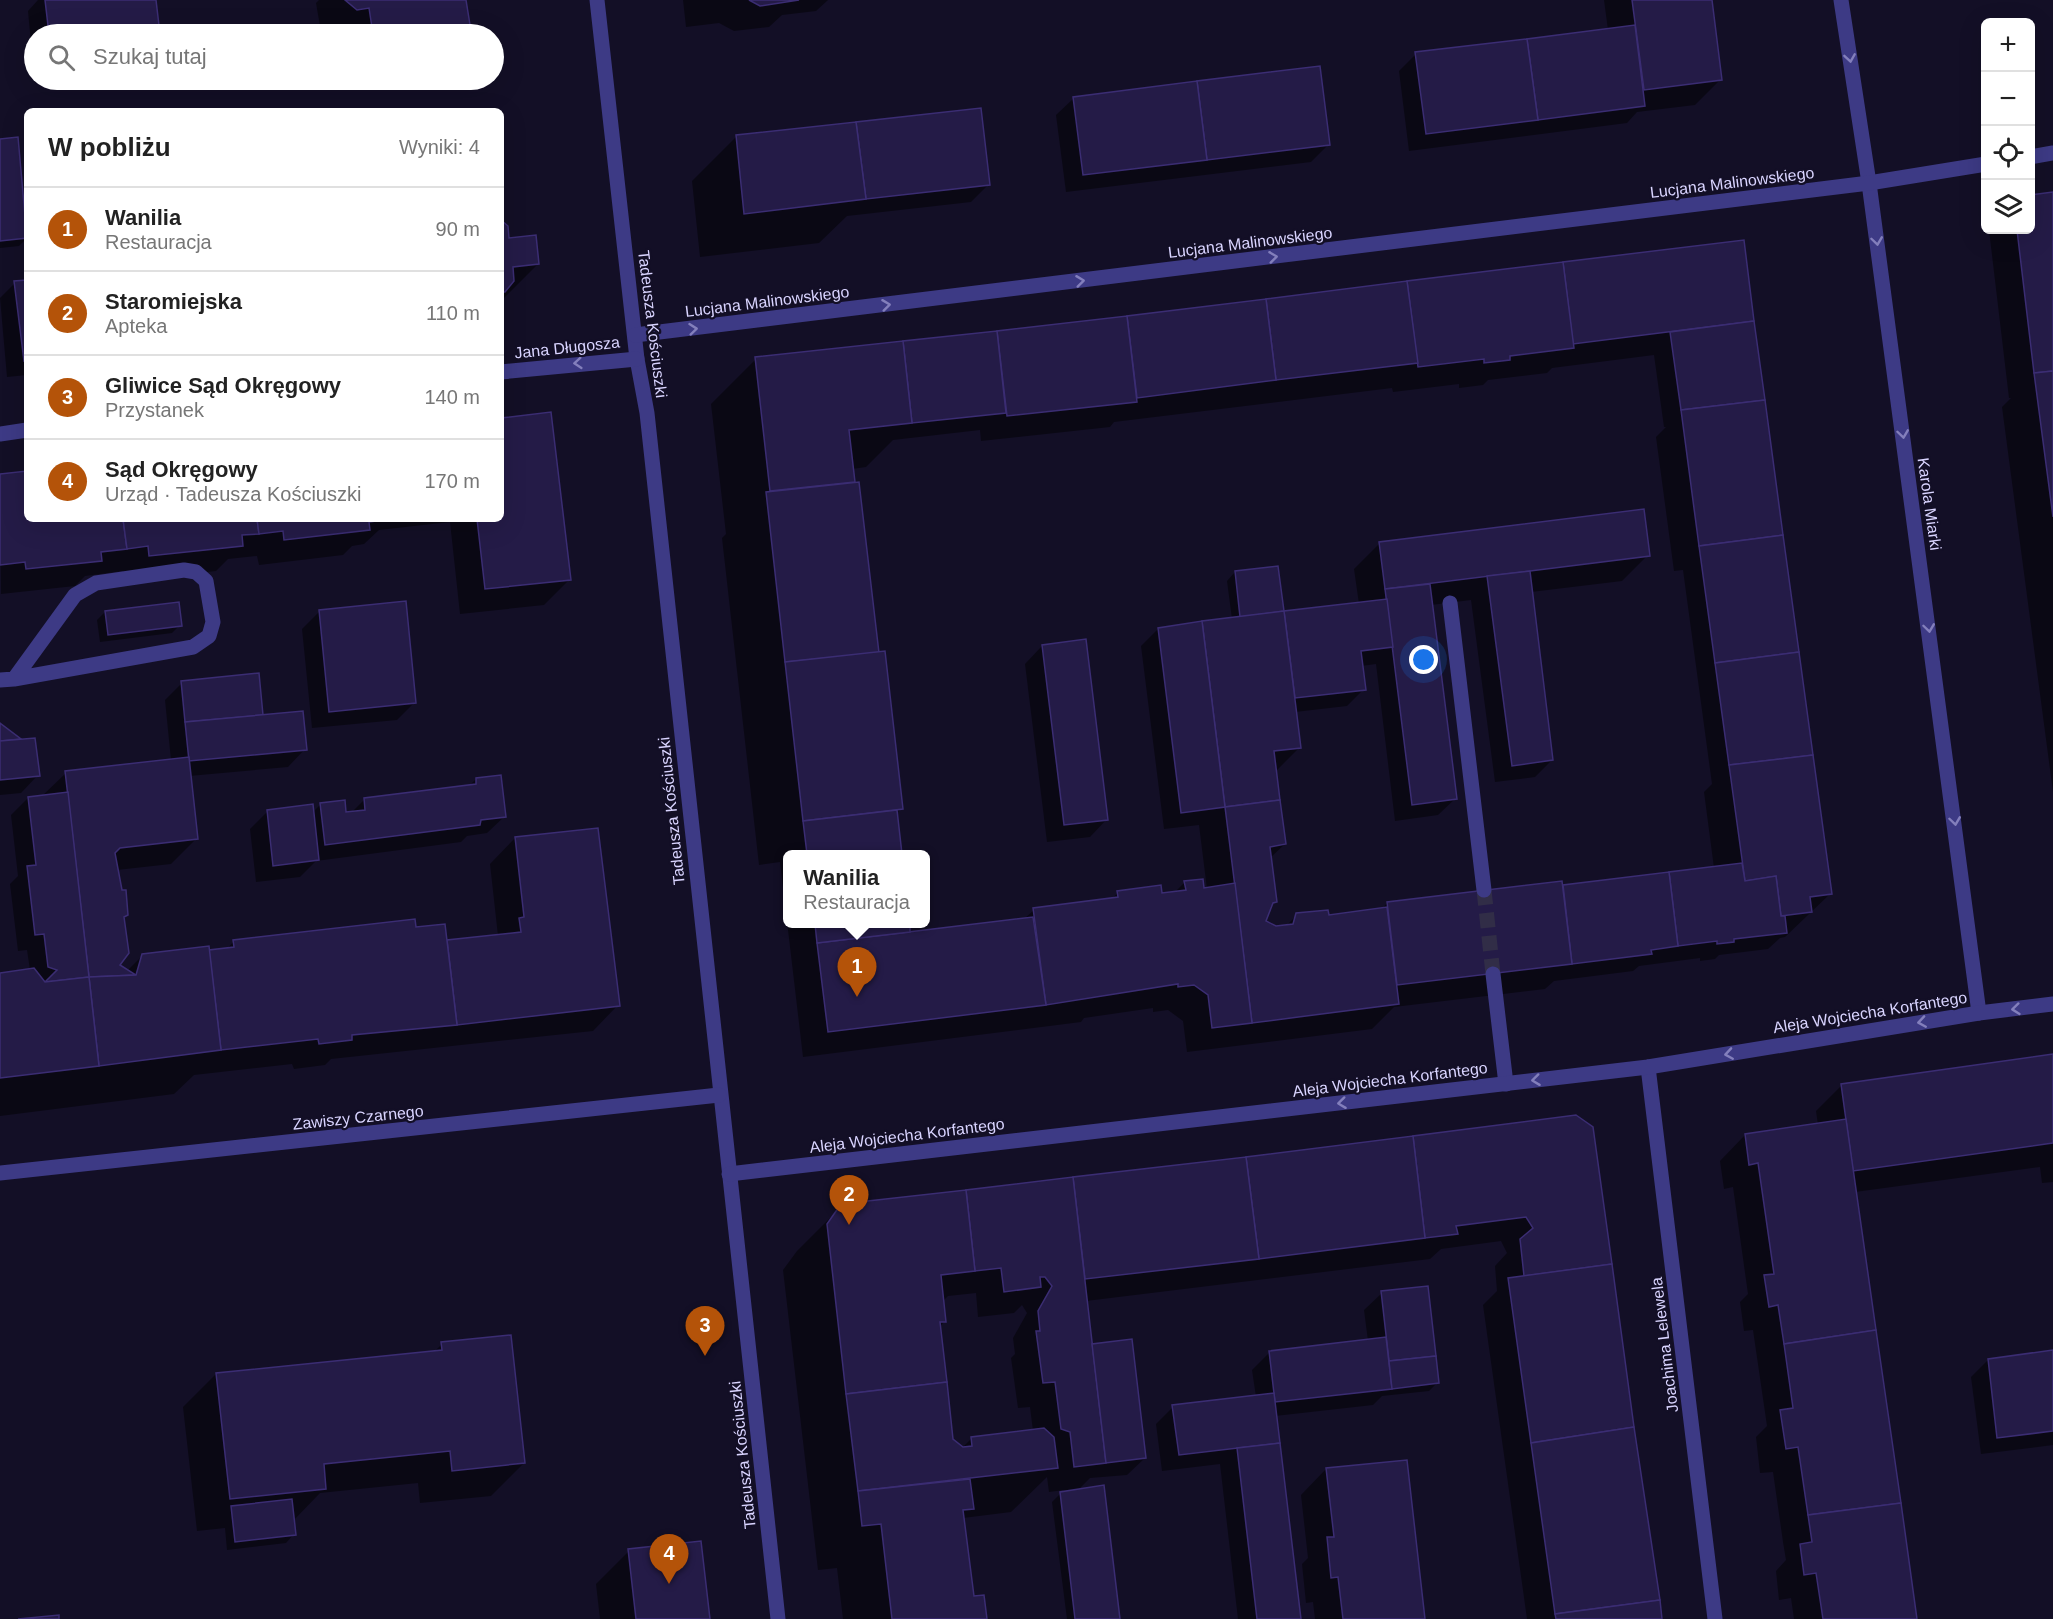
<!DOCTYPE html>
<html lang="pl">
<meta charset="utf-8">
<style>
body{margin:0;font-family:Helvetica,sans-serif;background:#f2f2f2;color:#222}
.controls{position:absolute;right:18px;top:18px;display:grid;overflow:hidden;border-radius:9px;box-shadow:0 6px 24px #0002}
.controls button{width:54px;height:54px;display:grid;place-items:center;padding:0;border:0;border-bottom:2px solid #e0e0e0;background:#fff;color:#222;font:30px sans-serif}
.you{position:absolute;left:1424px;top:660px;width:21px;height:21px;margin:-15px;border:4px solid #fff;border-radius:50%;background:#1a73e8;box-shadow:0 0 0 9px #1a73e833}
.badge{display:grid;place-items:center;width:39px;height:39px;border-radius:50%;background:#b45309;color:#fff;font-size:20px;font-weight:700}
.pin{position:absolute;translate:-50% -50px;filter:drop-shadow(0 2px 3px #0008)}
.pin::after{content:'';position:absolute;top:32px;width:21px;height:18px;background:inherit;clip-path:polygon(0 0,100% 0,50% 100%)}
.popup{position:absolute;left:783px;top:850px;width:147px;height:78px;box-sizing:border-box;display:grid;place-content:center;border-radius:9px;background:#fff;filter:drop-shadow(0 2px 4px #0005);font-size:20px;white-space:nowrap;color:#767676}
.popup b{font-size:22px;color:#222}
.popup::after{content:'';position:absolute;left:50%;top:100%;margin-left:-12px;border:12px solid transparent;border-top-color:#fff}
.list{margin:0;padding:0;list-style:none}
h2{display:flex;justify-content:space-between;align-items:center;height:78px;margin:0;padding:0 24px;font-size:26px}
h2 small{font-size:20px;font-weight:400;color:#767676}
.list li{display:grid;grid-template-columns:39px 1fr auto;gap:18px;align-items:center;box-sizing:border-box;height:84px;padding:0 24px;border-top:2px solid #e0e0e0}
.list b{display:block;font-size:22px;white-space:nowrap}
.list p{margin:0;font-size:20px;white-space:nowrap;color:#767676}
.list em{font-size:20px;font-style:normal;color:#767676}
.icon{flex:none;width:33px;height:33px;fill:none;stroke:currentColor;stroke-width:2;stroke-linecap:round;stroke-linejoin:round}
.map{position:relative;flex:none;width:2053px;height:1619px;overflow:hidden}
.search{position:absolute;background:#fff;box-shadow:0 6px 24px #0002;left:24px;top:24px;width:480px;height:66px;display:flex;align-items:center;gap:15px;box-sizing:border-box;padding:0 21px;border-radius:33px;color:#767676;font-size:22px}
.panel{position:absolute;background:#fff;box-shadow:0 6px 24px #0002;left:24px;top:108px;width:480px;height:414px;border-radius:9px}
.map>svg:first-child{display:block}
.shadow{fill:#0007;fill-rule:evenodd}
.building{fill:#241b47;stroke:#3b2d73;stroke-width:1.5}
.lines{fill:none;stroke-linecap:round;stroke-linejoin:round}
.minor-tunnel{stroke:#312d47;stroke-width:15;stroke-dasharray:15 8;stroke-linecap:butt}
.minor{stroke:#3d3a85;stroke-width:15}
.oneway{stroke:#837fbc}
.labels{text-anchor:middle;stroke-width:4.5;stroke-linejoin:round;paint-order:stroke}
.street-label{font-size:16px;fill:#d9d4ff;stroke:#130f26}
</style>
<div class="map">
<svg width="2053" height="1619" viewBox="0 0 2053 1619">
<rect width="100%" height="100%" fill="#130f26"/>
<!-- shadow -->
<g class="shadow">
<polygon points="38,0 154,0 158,34 34,34 34,75 28,11"/>
<polygon points="319,0 465,0 469,31 465,34 331,34 320,26 316,3"/>
<polygon points="683,0 828,0 816,11 782,15 769,27 734,31 719,23 686,27"/>
<polygon points="1604,0 1710,0 1720,80 1695,105 1637,112 1627,123 1409,151 1399,71 1416,54 1608,30"/>
<polygon points="1074,98 1329,144 1311,162 1066,192 1056,115"/>
<polygon points="736,137 988,185 971,202 847,216 819,243 700,257 692,181"/>
<polygon points="17,138 27,238 19,246 0,248 0,140"/>
<polygon points="2053,194 2053,792 2002,407 2011,398 2009,398 1989,230 2030,230"/>
<polygon points="501,222 508,240 538,264 501,301"/>
<path d="M 1743,241 L 1830,894 L 1785,937 L 1780,938 L 1768,949 L 1719,955 L 1715,959 L 1700,961 L 1700,958 L 1639,966 L 1633,971 L 1554,981 L 1545,989 L 1394,1007 L 1372,1029 L 1187,1052 L 1183,1021 L 1168,1010 L 1153,1012 L 1153,1008 L 1084,1018 L 1081,1022 L 803,1057 L 780,862 L 759,865 L 722,538 L 726,534 L 711,404 L 756,359 L 997,332 ZM 1654,355 L 1664,427 L 1666,427 L 1656,437 L 1674,571 L 1683,570 L 1712,784 L 1704,792 L 1714,868 L 1562,887 L 1387,903 L 1381,910 L 1327,917 L 1297,915 L 1285,927 L 1276,928 L 1264,922 L 1269,908 L 1275,901 L 1270,858 L 1285,844 L 1275,772 L 1300,747 L 1295,712 L 1347,706 L 1364,689 L 1361,666 L 1376,664 L 1395,821 L 1438,815 L 1456,798 L 1431,605 L 1471,600 L 1495,782 L 1535,777 L 1552,760 L 1531,592 L 1622,581 L 1648,555 L 1380,543 L 1354,569 L 1359,604 L 1283,613 L 1235,572 L 1227,581 L 1232,619 L 1158,629 L 1141,646 L 1164,829 L 1199,825 L 1207,889 L 1185,882 L 1174,893 L 1118,893 L 1111,899 L 1034,910 L 1024,919 L 909,933 L 908,924 L 788,924 L 788,854 L 900,854 L 896,814 L 901,809 L 852,469 L 866,467 L 893,440 L 980,430 L 981,441 L 1110,427 L 1114,422 L 1392,388 L 1393,392 L 1459,384 L 1459,388 L 1483,385 L 1488,380 L 1547,373 L 1552,368 Z"/>
<polygon points="27,281 27,375 7,377 0,298 15,283"/>
<polygon points="501,419 569,580 544,605 460,614 450,522 379,530 364,544 352,546 343,555 259,565 257,556 228,559 216,571 124,581 123,571 85,576 75,586 1,594 0,475 27,472 27,519 501,519"/>
<polygon points="105,612 180,625 172,633 100,642 97,620"/>
<polygon points="319,612 415,702 397,720 312,728 302,629"/>
<polygon points="1042,646 1107,819 1090,837 1047,842 1025,664"/>
<polygon points="182,683 262,717 305,749 288,767 189,776 196,839 171,864 117,870 127,915 123,919 118,965 127,971 143,955 226,950 234,941 415,929 445,942 498,936 490,864 515,838 618,1005 593,1031 331,1059 325,1065 294,1069 292,1064 194,1075 174,1094 0,1116 0,974 30,970 27,950 18,951 10,884 18,876 11,815 28,798 42,796 66,773 171,760 165,700"/>
<polygon points="0,725 21,740 38,775 21,793 0,795"/>
<polygon points="476,779 505,816 487,833 467,836 461,842 316,861 300,877 256,882 250,829 267,812 312,813 321,804 344,814 351,813 365,799 469,786"/>
<polygon points="2053,1056 2053,1182 2042,1183 2040,1167 1855,1192 1916,1619 1794,1619 1791,1598 1779,1600 1776,1571 1786,1560 1783,1542 1773,1472 1760,1473 1756,1437 1767,1426 1753,1330 1744,1331 1740,1302 1748,1294 1733,1187 1724,1189 1720,1161 1745,1135 1818,1125 1816,1111 1842,1085"/>
<path d="M 1575,1117 L 1660,1619 L 1527,1619 L 1483,1305 L 1497,1291 L 1495,1266 L 1507,1253 L 1501,1241 L 1441,1249 L 1430,1259 L 1086,1301 L 1091,1345 L 1145,1458 L 1127,1475 L 1090,1478 L 1077,1491 L 1118,1619 L 1067,1619 L 1052,1502 L 1064,1490 L 1049,1492 L 1047,1477 L 1011,1512 L 963,1518 L 972,1598 L 985,1619 L 843,1619 L 837,1568 L 818,1570 L 783,1270 L 797,1251 L 842,1206 ZM 976,1293 L 978,1317 L 1014,1313 L 1022,1305 L 1027,1313 L 1013,1338 L 1015,1354 L 1011,1358 L 1018,1408 L 1030,1407 L 1033,1431 L 972,1438 L 962,1448 L 952,1440 L 939,1327 L 944,1322 L 942,1302 L 948,1296 Z"/>
<polygon points="1382,1293 1438,1382 1429,1391 1382,1396 1373,1405 1275,1416 1300,1619 1238,1619 1220,1464 1162,1471 1156,1424 1173,1407 1256,1397 1252,1370 1269,1353 1368,1341 1364,1310"/>
<polygon points="442,1344 524,1463 491,1496 420,1503 418,1483 320,1493 293,1521 294,1534 286,1543 227,1550 225,1528 197,1531 183,1407 216,1374 433,1353"/>
<polygon points="2053,1352 2053,1445 1981,1454 1971,1377 1988,1360"/>
<polygon points="1326,1469 1423,1619 1315,1619 1313,1602 1306,1603 1302,1564 1308,1558 1301,1495"/>
<polygon points="629,1551 709,1619 600,1619 596,1584"/>
</g>
<!-- building -->
<g class="building">
<polygon points="45,0 156,0 160,34 49,34"/>
<polygon points="345,0 466,0 471,31 446,34 373,34 369,8 357,10"/>
<polygon points="749,0 799,0 760,6"/>
<polygon points="1632,0 1712,0 1722,80 1644,90"/>
<polygon points="1635,25 1645,106 1538,120 1527,39"/>
<polygon points="1527,39 1538,120 1426,134 1415,52"/>
<polygon points="1320,66 1330,145 1207,160 1197,81"/>
<polygon points="1197,81 1207,160 1083,175 1073,97"/>
<polygon points="981,108 990,185 866,199 856,122"/>
<polygon points="856,122 866,199 744,214 736,135"/>
<polygon points="18,137 27,238 0,241 0,139"/>
<polygon points="2053,192 2053,371 2034,373 2017,230 2030,230 2030,195"/>
<polygon points="501,220 508,226 509,238 536,235 539,264 513,267 514,281 505,292 501,292"/>
<polygon points="1744,240 1754,321 1573,344 1563,262"/>
<polygon points="1563,262 1574,348 1510,356 1510,360 1484,363 1484,359 1418,367 1407,281"/>
<polygon points="27,280 27,360 24,361 14,281"/>
<polygon points="1407,281 1418,363 1276,380 1266,299"/>
<polygon points="1266,299 1276,380 1137,398 1127,316"/>
<polygon points="1127,316 1137,402 1007,416 997,331"/>
<polygon points="1754,321 1765,400 1681,410 1670,332"/>
<polygon points="997,331 1006,413 912,423 903,341"/>
<polygon points="903,341 912,423 849,430 855,482 770,491 755,357"/>
<polygon points="2053,371 2053,517 2034,373"/>
<polygon points="1765,400 1783,535 1699,546 1681,410"/>
<polygon points="551,412 571,580 485,589 477,519 501,519 501,418"/>
<polygon points="27,471 27,519 123,519 127,549 101,552 102,561 26,569 25,562 0,565 0,474"/>
<polygon points="859,482 879,653 785,662 766,492"/>
<polygon points="1644,509 1650,556 1385,589 1379,542"/>
<polygon points="123,519 257,519 259,534 242,535 243,546 149,556 148,546 127,549"/>
<polygon points="257,519 391,519 369,522 370,530 284,540 283,531 259,534"/>
<polygon points="1783,535 1799,652 1715,663 1699,546"/>
<polygon points="1278,566 1284,611 1240,617 1235,571"/>
<polygon points="1530,571 1553,760 1512,766 1487,576"/>
<polygon points="1430,584 1457,799 1412,805 1385,589"/>
<polygon points="1387,599 1393,647 1361,651 1366,690 1295,698 1284,611"/>
<polygon points="406,601 416,703 329,712 319,610"/>
<polygon points="179,602 182,626 108,635 105,611"/>
<polygon points="1284,611 1301,748 1274,751 1280,800 1225,807 1202,621"/>
<polygon points="1202,621 1225,807 1181,813 1158,628"/>
<polygon points="1086,639 1108,820 1064,825 1042,645"/>
<polygon points="885,651 903,809 803,821 785,662"/>
<polygon points="1799,652 1813,755 1729,765 1715,663"/>
<polygon points="259,673 263,715 185,722 181,681"/>
<polygon points="303,711 307,750 189,761 185,722"/>
<polygon points="0,723 21,739 0,741"/>
<polygon points="35,738 40,776 0,780 0,741"/>
<polygon points="1813,755 1832,894 1810,897 1812,912 1781,916 1776,876 1745,881 1729,765"/>
<polygon points="189,757 198,839 120,848 115,853 122,890 126,890 128,915 124,917 129,953 120,965 136,975 89,977 65,771"/>
<polygon points="501,775 506,817 481,820 480,825 325,845 320,803 345,800 346,812 365,810 364,798 476,784 476,778"/>
<polygon points="68,792 89,977 45,982 57,970 48,967 44,934 35,935 27,866 36,865 28,797"/>
<polygon points="1280,800 1286,844 1270,847 1277,902 1273,903 1266,921 1276,926 1293,924 1296,913 1328,910 1329,915 1387,907 1399,1004 1252,1023 1225,807"/>
<polygon points="313,804 319,860 273,866 267,810"/>
<polygon points="897,810 902,854 807,854 803,821"/>
<polygon points="598,828 620,1006 457,1025 447,940 521,932 519,918 524,917 515,837"/>
<polygon points="1742,863 1745,881 1776,876 1781,916 1785,916 1787,933 1734,939 1734,942 1717,944 1717,941 1678,946 1669,872"/>
<polygon points="1669,872 1678,946 1651,950 1652,954 1572,964 1563,885"/>
<polygon points="1203,879 1204,888 1235,883 1252,1023 1212,1028 1208,995 1194,985 1178,987 1178,984 1046,1005 1033,908 1118,897 1117,891 1161,885 1162,893 1186,890 1184,881"/>
<polygon points="1562,881 1572,964 1397,985 1387,902"/>
<polygon points="1033,917 1046,1005 828,1032 817,943"/>
<polygon points="415,919 416,927 445,924 457,1025 352,1035 352,1040 319,1044 318,1039 221,1050 209,950 234,947 233,940"/>
<polygon points="815,924 910,924 910,932 817,943"/>
<polygon points="209,946 221,1050 99,1066 89,977 136,975 142,954"/>
<polygon points="34,968 45,982 89,977 99,1066 0,1078 0,973"/>
<polygon points="2053,1054 2053,1143 1853,1171 1841,1084"/>
<polygon points="1576,1115 1593,1127 1612,1264 1524,1276 1520,1239 1533,1228 1526,1217 1456,1226 1458,1234 1425,1238 1413,1136"/>
<polygon points="1846,1119 1876,1330 1784,1344 1778,1305 1769,1307 1764,1275 1774,1274 1758,1163 1749,1165 1745,1134"/>
<polygon points="1413,1136 1425,1238 1259,1259 1246,1157"/>
<polygon points="1246,1157 1259,1259 1085,1279 1073,1177"/>
<polygon points="1073,1177 1106,1463 1074,1467 1070,1432 1061,1429 1055,1382 1043,1383 1036,1331 1040,1331 1038,1311 1052,1286 1045,1277 1040,1277 1041,1287 1004,1292 1001,1268 975,1271 966,1190"/>
<polygon points="966,1190 975,1271 941,1275 946,1322 940,1322 947,1382 846,1394 827,1224 841,1204"/>
<polygon points="1612,1264 1634,1427 1531,1443 1508,1278"/>
<polygon points="1428,1286 1436,1356 1389,1361 1381,1291"/>
<polygon points="1876,1330 1901,1503 1808,1515 1798,1447 1786,1449 1780,1410 1793,1408 1784,1344"/>
<polygon points="511,1335 525,1463 452,1471 450,1451 324,1464 326,1489 230,1499 216,1373 442,1350 441,1342"/>
<polygon points="1386,1337 1392,1389 1275,1402 1269,1351"/>
<polygon points="1132,1339 1146,1458 1106,1463 1092,1344"/>
<polygon points="2053,1350 2053,1431 1997,1438 1988,1359"/>
<polygon points="1436,1356 1439,1383 1392,1389 1389,1361"/>
<polygon points="947,1382 953,1439 963,1447 972,1446 971,1437 1044,1428 1054,1437 1058,1468 858,1491 846,1394"/>
<polygon points="1274,1393 1280,1443 1179,1455 1172,1405"/>
<polygon points="1634,1427 1660,1600 1555,1614 1531,1443"/>
<polygon points="1280,1443 1301,1619 1257,1619 1237,1448"/>
<polygon points="1407,1460 1425,1619 1343,1619 1338,1577 1331,1578 1327,1537 1334,1537 1326,1468"/>
<polygon points="970,1479 974,1509 963,1510 974,1596 984,1595 987,1619 892,1619 881,1524 862,1526 858,1491"/>
<polygon points="1104,1485 1120,1619 1075,1619 1060,1492"/>
<polygon points="292,1499 296,1535 235,1542 231,1506"/>
<polygon points="1901,1503 1917,1619 1823,1619 1816,1573 1804,1575 1800,1544 1812,1542 1808,1515"/>
<polygon points="701,1541 710,1619 636,1619 628,1549"/>
<polygon points="1660,1600 1662,1619 1556,1619 1555,1614"/>
<polygon points="59,1615 59,1619 18,1619"/>
</g>
<g class="lines">
<!-- minor-tunnel -->
<polyline class="minor-tunnel" points="1484,890 1493,974"/>
<!-- minor -->
<g class="minor">
<polyline points="597,0 637,359 647,413 778,1619"/>
<polyline points="1841,0 1869,183 1979,1013"/>
<polyline points="2030,157 2053,153"/>
<polyline points="635,335 1869,183 1986,164"/>
<polyline points="501,372 637,359"/>
<polyline points="0,434 27,430"/>
<polyline points="1450,603 1484,890"/>
<polyline points="0,680 14,679 193,647 209,636 213,622 206,581 196,572 184,570 96,583 75,595 14,679"/>
<polyline points="1493,974 1506,1084"/>
<polyline points="1648,1067 1715,1619"/>
<polyline points="0,1173 719,1095"/>
<polyline points="729,1174 1648,1067 1979,1013 2053,1004"/>
</g>
</g>
<!-- one-way arrows -->
<defs><path id="oneway-chevron" d="M-2-3.5L2.5 0L-2 3.5" fill="none" stroke-width="1.6" stroke-linecap="round" stroke-linejoin="round" transform="scale(1.5)"/></defs>
<g class="oneway">
<use href="#oneway-chevron" transform="translate(1850 58) rotate(81)"/>
<use href="#oneway-chevron" transform="translate(1877 241) rotate(82)"/>
<use href="#oneway-chevron" transform="translate(1273 257) rotate(-7)"/>
<use href="#oneway-chevron" transform="translate(1080 281) rotate(-7)"/>
<use href="#oneway-chevron" transform="translate(886 305) rotate(-7)"/>
<use href="#oneway-chevron" transform="translate(693 329) rotate(-6)"/>
<use href="#oneway-chevron" transform="translate(578 363) rotate(175)"/>
<use href="#oneway-chevron" transform="translate(1903 434) rotate(82)"/>
<use href="#oneway-chevron" transform="translate(1929 628) rotate(82)"/>
<use href="#oneway-chevron" transform="translate(1955 821) rotate(82)"/>
<use href="#oneway-chevron" transform="translate(2016 1009) rotate(174)"/>
<use href="#oneway-chevron" transform="translate(1922 1022) rotate(171)"/>
<use href="#oneway-chevron" transform="translate(1729 1054) rotate(171)"/>
<use href="#oneway-chevron" transform="translate(1536 1080) rotate(173)"/>
<use href="#oneway-chevron" transform="translate(1342 1103) rotate(173)"/>
</g>
<g class="labels">
<!-- street labels -->
<g class="street-label">
<text transform="translate(1732 182) rotate(-7)" y="6">Lucjana Malinowskiego</text>
<text transform="translate(1250 242) rotate(-7)" y="6">Lucjana Malinowskiego</text>
<text transform="translate(767 301) rotate(-7)" y="6">Lucjana Malinowskiego</text>
<text transform="translate(653 324) rotate(83)" y="6">Tadeusza Kościuszki</text>
<text transform="translate(567 347) rotate(-6)" y="6">Jana Długosza</text>
<text transform="translate(1930 504) rotate(82)" y="6">Karola Miarki</text>
<text transform="translate(671 811) rotate(-96)" y="6">Tadeusza Kościuszki</text>
<text transform="translate(1870 1012) rotate(-9)" y="6">Aleja Wojciecha Korfantego</text>
<text transform="translate(1390 1079) rotate(-7)" y="6">Aleja Wojciecha Korfantego</text>
<text transform="translate(358 1117) rotate(-6)" y="6">Zawiszy Czarnego</text>
<text transform="translate(907 1135) rotate(-7)" y="6">Aleja Wojciecha Korfantego</text>
<text transform="translate(1664 1345) rotate(-97)" y="6">Joachima Lelewela</text>
<text transform="translate(742 1455) rotate(-96)" y="6">Tadeusza Kościuszki</text>
</g>
</g>
</svg>
<div class="controls">
<button>+</button>
<button>−</button>
<button><svg class="icon" aria-label="locate" viewBox="0 0 24 24"><circle cx="12" cy="12" r="6"/><path d="M12 2v4M12 18v4M2 12h4M18 12h4"/></svg></button>
<button><svg class="icon" aria-label="layers" viewBox="0 0 24 24"><path d="M12 4l9 5-9 5-9-5zM3 14l9 5 9-5"/></svg></button>
</div>
<div class="you"></div>
<div class="pin badge" style="left:857px;top:997px">1</div>
<div class="popup"><b>Wanilia</b>Restauracja</div>
<div class="pin badge" style="left:849px;top:1225px">2</div>
<div class="pin badge" style="left:705px;top:1356px">3</div>
<div class="pin badge" style="left:669px;top:1584px">4</div>
<div class="search"><svg class="icon" aria-label="search" viewBox="0 0 24 24"><circle cx="10" cy="10" r="6"/><path d="M15 15l6 6"/></svg>Szukaj tutaj</div>
<section class="panel">
<h2>W pobliżu<small>Wyniki: 4</small></h2>
<ul class="list">
<li><span class="badge">1</span><div><b>Wanilia</b><p>Restauracja</p></div><em>90 m</em></li>
<li><span class="badge">2</span><div><b>Staromiejska</b><p>Apteka</p></div><em>110 m</em></li>
<li><span class="badge">3</span><div><b>Gliwice Sąd Okręgowy</b><p>Przystanek</p></div><em>140 m</em></li>
<li><span class="badge">4</span><div><b>Sąd Okręgowy</b><p>Urząd · Tadeusza Kościuszki</p></div><em>170 m</em></li>
</ul>
</section>
</div>
